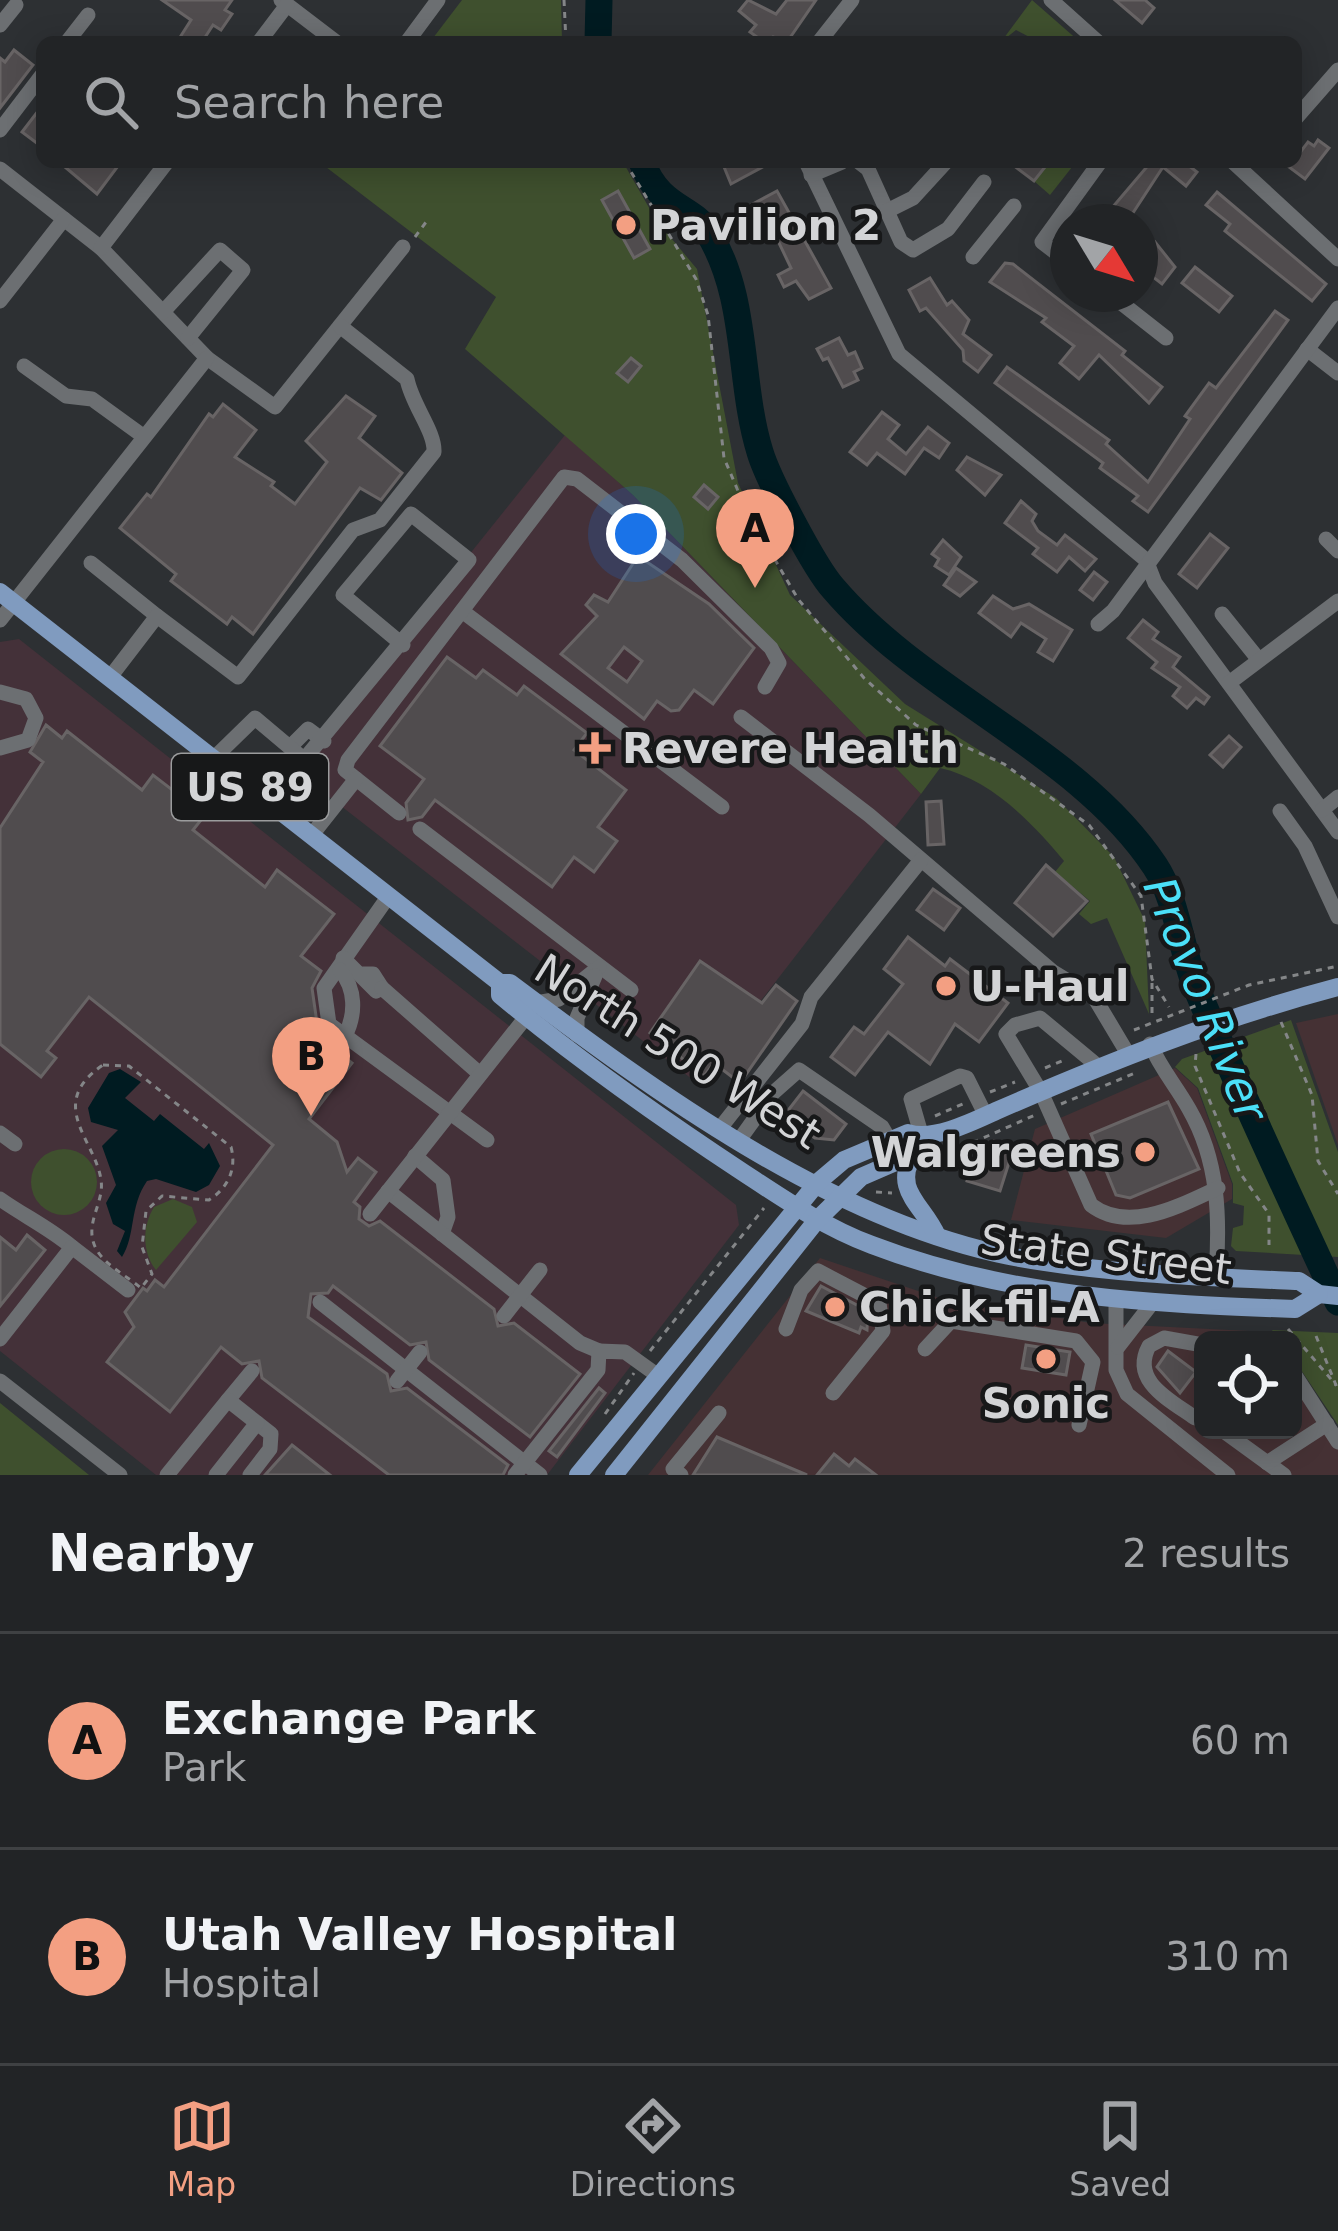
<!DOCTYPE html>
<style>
body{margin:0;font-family:"DejaVu Sans",sans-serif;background:#2a2c2e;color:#f1f3f6}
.controls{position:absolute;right:36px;bottom:36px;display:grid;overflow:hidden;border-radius:18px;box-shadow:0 6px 30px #0003}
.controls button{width:108px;height:108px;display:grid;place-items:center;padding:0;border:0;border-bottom:3px solid #3f4143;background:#222426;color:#f1f3f6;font:60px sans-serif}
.compass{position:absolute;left:1050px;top:204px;width:108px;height:108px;border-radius:50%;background:#222426;box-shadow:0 6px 30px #0003;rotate:128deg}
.you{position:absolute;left:636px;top:534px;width:42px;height:42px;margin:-30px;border:9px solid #fff;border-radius:50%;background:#1a73e8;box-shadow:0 0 0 18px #1a73e833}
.badge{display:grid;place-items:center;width:78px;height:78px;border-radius:50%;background:#f39f82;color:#111;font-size:39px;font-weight:700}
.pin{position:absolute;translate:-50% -99px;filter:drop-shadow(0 3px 6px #0008)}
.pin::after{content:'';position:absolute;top:63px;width:42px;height:36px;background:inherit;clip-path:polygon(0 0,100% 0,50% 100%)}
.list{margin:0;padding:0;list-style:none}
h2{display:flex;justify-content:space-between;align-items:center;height:156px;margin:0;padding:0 48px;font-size:51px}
h2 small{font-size:39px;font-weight:400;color:#a2a4a7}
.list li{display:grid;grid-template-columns:78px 1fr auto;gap:36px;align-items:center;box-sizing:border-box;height:216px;padding:0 48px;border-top:3px solid #3f4143}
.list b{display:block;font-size:45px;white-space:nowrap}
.list p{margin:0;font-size:39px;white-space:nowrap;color:#a2a4a7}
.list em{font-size:39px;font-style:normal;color:#a2a4a7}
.icon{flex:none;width:66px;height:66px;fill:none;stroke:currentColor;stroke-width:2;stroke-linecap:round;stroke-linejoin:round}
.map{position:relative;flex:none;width:1338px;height:1475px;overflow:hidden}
.search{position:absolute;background:#222426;box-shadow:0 6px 30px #0003;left:36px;right:36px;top:36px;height:132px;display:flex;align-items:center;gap:30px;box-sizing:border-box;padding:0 42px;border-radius:18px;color:#a2a4a7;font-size:45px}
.sheet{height:588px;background:#222426}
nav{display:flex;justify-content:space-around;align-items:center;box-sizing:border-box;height:168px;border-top:3px solid #3f4143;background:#222426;font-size:33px;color:#a2a4a7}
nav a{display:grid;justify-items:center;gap:6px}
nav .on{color:#f39f82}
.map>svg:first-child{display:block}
.commercial{fill:#453134}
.medical{fill:#443139}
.green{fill:#3f502e}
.water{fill:#001b21}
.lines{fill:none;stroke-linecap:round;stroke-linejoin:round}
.river{stroke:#001b21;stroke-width:27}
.building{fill:#504c4e;stroke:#686465;stroke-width:3;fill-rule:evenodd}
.path{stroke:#848688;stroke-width:3;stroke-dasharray:6 6;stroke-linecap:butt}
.minor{stroke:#6c6f72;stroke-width:15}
.major{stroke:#809bbf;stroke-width:18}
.poi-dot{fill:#f39f82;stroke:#171819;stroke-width:4.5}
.labels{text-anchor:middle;stroke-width:9;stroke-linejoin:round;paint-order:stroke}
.shield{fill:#171819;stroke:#9b9c9d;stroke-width:3}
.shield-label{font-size:39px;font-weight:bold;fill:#d3d4d6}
.poi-label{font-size:42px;font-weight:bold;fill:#d3d4d6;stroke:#171819;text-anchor:start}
.street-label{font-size:42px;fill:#d3d4d6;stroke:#171819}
.water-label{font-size:45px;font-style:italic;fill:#4be0f8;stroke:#171819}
</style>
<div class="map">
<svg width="1338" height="1475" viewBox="0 0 1338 1475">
<rect width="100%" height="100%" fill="#2d3033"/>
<!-- commercial -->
<g class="commercial">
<polygon points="1338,1014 1338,1145 1296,1023"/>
<polygon points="1175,1068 1197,1088 1232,1184 1232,1199 1166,1238 1011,1220 1035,1129"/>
<polygon points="820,1258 939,1298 1091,1323 1269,1332 1276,1340 1203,1340 1203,1430 1293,1430 1293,1362 1338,1429 1338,1475 648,1475"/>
</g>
<!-- medical -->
<g class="medical">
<polygon points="565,435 633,495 921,794 697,1083 296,771"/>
<polygon points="19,639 736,1205 739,1225 547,1475 156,1475 0,1351 0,642"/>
</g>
<!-- green -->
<g class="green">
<polygon points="462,0 561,0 562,42 430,42"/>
<polygon points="1032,0 1080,42 1039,42 1016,30 1001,42"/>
<path d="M 623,162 L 656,220 L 697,269 L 738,483 L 790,595 L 905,704 L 1056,798 L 1114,857 L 1145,921 L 1149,1014 L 1107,918 L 1091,924 L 1079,914 L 1090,901 L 1055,872 L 1064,861 C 1032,822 990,779 940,768 L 921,794 L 633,495 L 465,349 L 496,297 L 322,164 Z"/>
<polygon points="1049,162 1076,162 1050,195 1034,181"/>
<polygon points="1291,1020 1338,1152 1338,1257 1236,1251 1231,1246 1233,1228 1243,1225 1244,1206 1233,1203 1233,1184 1198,1088 1175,1067 1182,1059"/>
<circle cx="64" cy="1182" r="33"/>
<path d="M 173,1199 L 192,1207 L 197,1222 L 156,1270 C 142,1253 142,1226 154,1207 Z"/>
<polygon points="1272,1330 1338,1333 1338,1425 1293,1358 1293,1340 1279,1340"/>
<polygon points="0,1403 89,1475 0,1475"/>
</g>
<!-- water -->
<path class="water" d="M 120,1069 L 141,1082 L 125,1098 L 154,1121 L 160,1114 L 204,1149 L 209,1143 L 220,1166 L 209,1185 L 196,1192 L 156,1179 L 147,1181 C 129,1207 136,1235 122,1257 L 117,1251 L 125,1231 L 113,1224 L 106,1203 L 116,1185 L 102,1146 L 118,1130 L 91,1122 L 88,1108 L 109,1073 Z"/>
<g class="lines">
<!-- river -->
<g class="river">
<polyline points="598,42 599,0"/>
<path d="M 642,162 C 659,209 692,206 708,232 C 749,298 738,381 760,452 C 768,479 815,568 833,588 C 924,695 1079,751 1155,866 C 1177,899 1181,950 1196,987 C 1240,1093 1290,1197 1338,1302"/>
</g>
</g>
<!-- building -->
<g class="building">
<polygon points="162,0 232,0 225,10 232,14 221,30 213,25 202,42 177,42 191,20"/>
<polygon points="748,0 776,14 787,0 816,0 787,42 773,37 764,42 750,32 756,25 739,11"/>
<polygon points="1115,0 1145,0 1154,8 1142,23"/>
<polygon points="14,50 33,65 0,108 0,58 5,62"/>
<polygon points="42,106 42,147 22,132"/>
<polygon points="1318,140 1329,148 1305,179 1289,167 1308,142 1314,146"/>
<polygon points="59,162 121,162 97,194"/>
<polygon points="722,162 772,162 731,184"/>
<polygon points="1009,162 1049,162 1034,181"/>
<polygon points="1151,162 1184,162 1197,172 1186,186 1163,167 1127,222 1100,222"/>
<polygon points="618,191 650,249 634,258 602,200"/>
<polygon points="777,191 831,288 809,299 796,281 784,287 778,275 791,268 768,220 760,224 751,205"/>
<polygon points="1217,192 1326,284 1312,301 1225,231 1230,224 1206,205"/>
<polygon points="1155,242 1175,267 1162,284 1140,267"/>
<polygon points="1005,263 1013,264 1125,351 1122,355 1162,387 1149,403 1099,355 1079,379 1060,363 1074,346 1042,322 1046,318 990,282"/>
<polygon points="1195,267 1232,296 1219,312 1182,283"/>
<polygon points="930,278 947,305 952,301 969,320 963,334 991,355 978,372 964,361 963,350 926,308 920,311 909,290"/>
<polygon points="1275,311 1288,320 1148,512 1133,501 1138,496 1100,468 1103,463 995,383 1007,367 1109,440 1106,444 1148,482 1190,419 1185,416 1209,383 1216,388"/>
<polygon points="839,338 848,355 855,352 862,368 854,372 858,380 843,387 828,358 823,360 817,349"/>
<polygon points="631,358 641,366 628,382 617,373"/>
<polygon points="346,396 375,416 359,438 402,473 381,500 360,488 253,634 232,617 227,624 171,581 176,574 120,528 147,494 151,497 209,414 213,417 223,404 256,430 235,457 274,482 271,486 295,504 327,462 306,441"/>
<polygon points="882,412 899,425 888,439 906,454 928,427 949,443 939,458 924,448 905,474 877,453 867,465 850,452"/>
<polygon points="967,457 1001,475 985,495 957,470"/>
<polygon points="704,485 718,497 708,509 694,497"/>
<polygon points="1021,501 1036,514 1032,521 1038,531 1057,545 1065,535 1096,559 1085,571 1069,557 1057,572 1033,554 1038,548 1005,523"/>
<polygon points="1210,534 1228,548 1197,588 1179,574"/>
<polygon points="943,540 961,557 949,575 935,566 939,559 932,554"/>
<path d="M 638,556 L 709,604 L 754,648 L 713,704 L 694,690 L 679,710 L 671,711 L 657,701 L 644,719 L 561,654 L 597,616 L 586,605 L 594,595 L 608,602 ZM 624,647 L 642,661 L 627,682 L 608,668 Z"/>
<polygon points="956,568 976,582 960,596 944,585"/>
<polygon points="1094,572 1107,582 1093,600 1080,590"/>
<polygon points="993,596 1013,609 1029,604 1072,630 1053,661 1038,652 1046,639 1021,623 1011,637 979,613"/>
<polygon points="1143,620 1158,632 1153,639 1180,657 1173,667 1209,697 1204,704 1196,698 1187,708 1173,696 1180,687 1152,668 1157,662 1128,638"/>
<polygon points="447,657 476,678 483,670 517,695 524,686 587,733 574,750 626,790 598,827 617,841 594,872 574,857 552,887 435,800 422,817 408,820 406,803 424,779 380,746"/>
<polygon points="46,725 62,738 67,731 142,790 153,775 205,815 193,830 265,887 277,870 334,914 301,956 321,971 312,988 317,1023 311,1030 352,1063 309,1119 337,1142 347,1172 358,1158 376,1172 354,1202 360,1207 359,1219 369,1226 380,1221 494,1309 498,1326 514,1323 580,1374 530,1437 429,1360 426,1342 410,1345 333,1286 328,1293 311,1294 308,1317 387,1374 391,1391 407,1388 508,1465 503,1475 389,1475 262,1378 259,1361 242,1364 221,1347 170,1412 107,1362 134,1327 125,1312 143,1288 147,1291 155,1280 164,1287 273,1145 89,997 47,1051 56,1058 41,1077 0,1044 0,828 43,762 30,752"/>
<polygon points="1229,736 1241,747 1223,767 1210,755"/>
<polygon points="941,801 944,844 928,845 926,802"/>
<polygon points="1046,865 1087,901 1053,936 1015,903"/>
<polygon points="933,889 960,908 944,930 917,910"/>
<polygon points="908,937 945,966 950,959 1008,1003 979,1042 955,1024 930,1064 888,1032 855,1075 831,1057 854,1027 864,1034 903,984 884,969"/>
<polygon points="700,961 762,1003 776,985 797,1001 740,1083 714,1063 704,1076 650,1033"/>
<polygon points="803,1091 846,1124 834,1140 815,1138 783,1117"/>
<polygon points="1168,1102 1199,1169 1130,1198 1116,1195 1091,1134"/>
<polygon points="994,1141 1014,1147 1000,1191 967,1181 972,1163 986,1167"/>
<polygon points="27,1235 45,1250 0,1306 0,1237 16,1250"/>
<polygon points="821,1286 868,1311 867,1330 861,1327 859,1333 806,1311"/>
<polygon points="1026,1345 1070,1352 1066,1375 1022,1368"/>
<polygon points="1168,1351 1196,1372 1180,1393 1157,1367"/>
<polygon points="599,1388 605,1393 557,1457 549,1451"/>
<polygon points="717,1437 807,1475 693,1475"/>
<polygon points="292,1445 330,1475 265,1475"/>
<polygon points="834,1454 849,1466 855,1459 876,1475 817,1475"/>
</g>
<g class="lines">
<!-- path -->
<g class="path">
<polyline points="564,0 566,42"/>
<polyline points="625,162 696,279 708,315 724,458 747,512 798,599 864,678 916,725 1004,764 1089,825 1141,896 1152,979 1169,1007"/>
<polyline points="415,237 429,218"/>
<polyline points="1152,983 1152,1017"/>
<polyline points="1281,1022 1312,1095 1318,1161 1338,1194"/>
<polyline points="1134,1030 1249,985 1338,966"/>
<polyline points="1196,1054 1195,1066 1240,1173 1269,1214 1269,1245"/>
<path d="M 103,1065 L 129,1066 L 231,1147 C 237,1169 228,1188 209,1200 L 162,1196 L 146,1211 L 142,1247 L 152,1274 L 141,1288 C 128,1277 107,1266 98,1252 C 81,1226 105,1204 101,1180 C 96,1141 45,1104 103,1065 Z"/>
<polyline points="1045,1068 1064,1060"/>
<polyline points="990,1092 1015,1082"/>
<polyline points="1061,1104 1135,1073"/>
<polyline points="935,1116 965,1103"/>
<polyline points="929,1162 1035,1115"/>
<polyline points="876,1192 892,1193"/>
<polyline points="1288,1329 1336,1385"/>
<polyline points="1316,1336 1338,1390"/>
<polyline points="650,1351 764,1208"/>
<polyline points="605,1414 634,1373"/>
</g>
<!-- minor -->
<g class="minor">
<polyline points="281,0 336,42"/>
<polyline points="1051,0 1098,42"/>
<polyline points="0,25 16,5"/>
<polyline points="67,42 88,15"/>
<polyline points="259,42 287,5"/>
<polyline points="407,42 438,0"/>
<polyline points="819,42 852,0"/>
<polyline points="1296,118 1338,70"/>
<polyline points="0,130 42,75"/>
<polyline points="806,162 899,354 1146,560 1155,583 1338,832"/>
<polyline points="859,162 868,169 901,242 913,250 948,229 984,182"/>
<polyline points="1233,162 1338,259"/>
<polyline points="0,169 101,248 207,358 275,407 403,247"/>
<polyline points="811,175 842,162"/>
<polyline points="887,211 913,198 946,162"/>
<polyline points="101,248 167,162"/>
<polyline points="973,257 1014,206"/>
<polyline points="1068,262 1042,242 1100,162"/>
<polyline points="1110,294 1166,338"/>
<polyline points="0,301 64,219"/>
<polyline points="163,312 220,250 243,270 188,338"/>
<polyline points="1307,349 1338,373"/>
<polyline points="24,366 66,396 92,399 143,436"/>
<polyline points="1326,539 1338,551"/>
<polyline points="91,563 157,616"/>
<polyline points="462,611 722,807"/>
<polyline points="1222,614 1259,660"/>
<polyline points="0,620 207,358"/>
<polyline points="1098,624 1113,611 1338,308"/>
<path d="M 111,676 L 157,616 L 238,677 L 353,530 L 380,520 L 434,452 C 435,431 412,405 407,379 L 340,326"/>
<polyline points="1229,683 1338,601"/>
<polyline points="0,692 26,699 36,718 28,740 0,748"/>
<polyline points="741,717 869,815 1053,972 1094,997 1128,1054"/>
<polyline points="290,747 308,729 324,741"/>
<polyline points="214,758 255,718 306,761"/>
<polyline points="269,802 469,560 411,514 343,595 403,645"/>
<polyline points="1322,810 1338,797"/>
<polyline points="1280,811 1305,846 1338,917"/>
<polyline points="399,813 345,770 348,760 564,477 577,479 682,560 771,648 779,663 765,687"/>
<polyline points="420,829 631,990"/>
<polyline points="311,836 356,779"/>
<polyline points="388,897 324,988 329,1024 487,1140"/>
<polyline points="343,958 376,991 382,988 373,974 363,974"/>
<path d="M 340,970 C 356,989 356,1014 345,1036"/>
<polyline points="382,988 480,1074"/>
<polyline points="536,1003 559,999 599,967"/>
<polyline points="577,1035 577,1018 595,976"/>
<path d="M 1150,1044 C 1161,1069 1176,1086 1189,1109 C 1219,1161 1220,1218 1216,1275"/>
<path d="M 1099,1067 L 1040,1018 L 1015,1025 L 1006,1034 L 1041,1092 L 1091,1205 C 1129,1234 1181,1205 1218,1188"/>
<polyline points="721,1127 802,1024 811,997 921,860"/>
<polyline points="0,1133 15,1144"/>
<polyline points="922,1137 911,1099 960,1076 967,1078 986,1116"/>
<polyline points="740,1139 773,1093 799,1070 882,1127 890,1141"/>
<polyline points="415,1156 443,1180 448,1217 442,1234"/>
<polyline points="388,1191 580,1343 599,1351"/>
<path d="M 0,1199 C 24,1216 48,1227 72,1247"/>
<polyline points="370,1214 526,1017"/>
<polyline points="1116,1299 1116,1370 1127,1394 1228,1475"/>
<polyline points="320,1302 540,1475"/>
<polyline points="504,1316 540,1270"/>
<polyline points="786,1329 801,1290 818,1271 879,1303 883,1331 833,1393"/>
<polyline points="0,1339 72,1247 128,1290"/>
<polyline points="1118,1347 1153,1302"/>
<polyline points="925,1349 951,1321 1076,1341 1093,1362 1079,1425"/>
<polyline points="1293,1372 1338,1442"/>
<polyline points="0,1381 120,1475"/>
<polyline points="397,1381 420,1352"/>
<polyline points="228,1400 252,1371"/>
<path d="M 1195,1418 C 1170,1400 1130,1381 1149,1346 L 1164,1338 L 1203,1345"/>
<polyline points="1222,1430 1284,1475"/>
<polyline points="1267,1463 1327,1424"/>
<polyline points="167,1475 228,1400 271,1434 270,1449 250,1475"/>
<polyline points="216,1475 257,1423"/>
<polyline points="515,1475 598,1370 599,1351 625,1352 657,1375"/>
<polyline points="681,1475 673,1469 719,1413"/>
</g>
<!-- major -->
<g class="major">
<path d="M 0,592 L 500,983 L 510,983 C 654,1091 830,1220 1009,1256 C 1103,1274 1203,1277 1299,1281 L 1319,1294 L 1338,1296"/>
<path d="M 500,983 L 500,995 C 578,1060 659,1117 744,1173 C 785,1200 826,1228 872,1245 C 1007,1297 1152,1304 1295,1309 L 1319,1294"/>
<path d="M 914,1154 C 891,1190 924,1205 937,1236"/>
<path d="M 578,1475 L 818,1182 L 844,1160 L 908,1133 C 934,1141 972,1122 996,1111 C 1111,1061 1217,1019 1338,987"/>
<polyline points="614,1475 817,1220 861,1177 914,1154 922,1137"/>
</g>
</g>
<!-- markers -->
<g class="poi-dot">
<circle cx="626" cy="225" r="12"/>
<path d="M589 730h12v12h12v12h-12v12h-12v-12h-12v-12h12z"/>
<circle cx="946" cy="986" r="12"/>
<circle cx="1145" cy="1152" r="12"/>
<circle cx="835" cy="1307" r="12"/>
<circle cx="1046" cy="1359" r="12"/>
</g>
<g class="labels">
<!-- shield labels -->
<rect class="shield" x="172" y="754" width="156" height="66" rx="9"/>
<g class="shield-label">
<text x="250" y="801">US 89</text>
</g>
<!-- poi labels -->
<g class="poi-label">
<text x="650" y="240">Pavilion 2</text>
<text x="622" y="763">Revere Health</text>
<text x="970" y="1001">U-Haul</text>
<text x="1121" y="1167" text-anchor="end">Walgreens</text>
<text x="859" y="1322">Chick-fil-A</text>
<text x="1046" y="1418" text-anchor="middle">Sonic</text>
</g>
<!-- street labels -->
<g class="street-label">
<text transform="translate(678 1051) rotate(32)" y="15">North 500 West</text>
<text transform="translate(1106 1254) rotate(7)" y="15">State Street</text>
</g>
<!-- water labels -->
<g class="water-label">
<text transform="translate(1206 999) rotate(68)" y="16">Provo River</text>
</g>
</g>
</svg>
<div class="controls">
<button><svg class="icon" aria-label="locate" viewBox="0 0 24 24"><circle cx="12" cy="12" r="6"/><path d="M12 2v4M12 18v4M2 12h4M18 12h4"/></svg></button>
</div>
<svg class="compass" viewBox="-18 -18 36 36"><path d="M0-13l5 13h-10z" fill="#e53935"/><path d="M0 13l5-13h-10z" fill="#a2a4a7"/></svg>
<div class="you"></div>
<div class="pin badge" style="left:755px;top:588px">A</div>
<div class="pin badge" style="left:311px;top:1116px">B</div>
<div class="search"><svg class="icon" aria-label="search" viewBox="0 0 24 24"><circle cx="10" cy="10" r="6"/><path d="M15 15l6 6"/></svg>Search here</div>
</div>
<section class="sheet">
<h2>Nearby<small>2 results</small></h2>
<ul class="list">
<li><span class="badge">A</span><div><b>Exchange Park</b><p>Park</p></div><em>60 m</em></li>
<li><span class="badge">B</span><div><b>Utah Valley Hospital</b><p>Hospital</p></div><em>310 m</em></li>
</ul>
</section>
<nav>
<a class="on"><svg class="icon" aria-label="map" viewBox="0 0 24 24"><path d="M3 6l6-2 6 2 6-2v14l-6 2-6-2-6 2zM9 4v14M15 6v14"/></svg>Map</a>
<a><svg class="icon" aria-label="directions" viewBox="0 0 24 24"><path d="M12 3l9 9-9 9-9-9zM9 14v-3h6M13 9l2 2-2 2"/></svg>Directions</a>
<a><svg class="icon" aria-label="saved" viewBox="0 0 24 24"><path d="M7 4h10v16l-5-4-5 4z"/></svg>Saved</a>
</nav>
